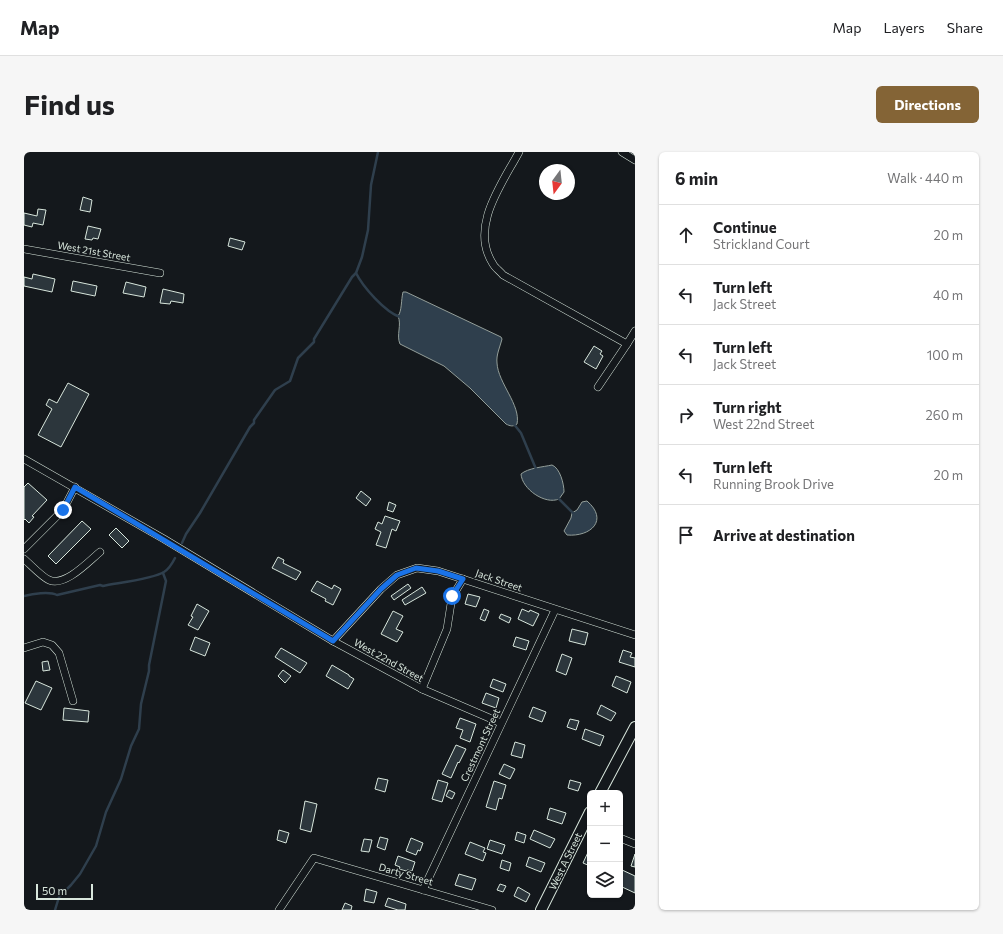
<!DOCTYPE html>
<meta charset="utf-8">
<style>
body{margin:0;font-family:Commissioner,sans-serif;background:#f6f6f6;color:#202124}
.controls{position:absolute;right:12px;bottom:12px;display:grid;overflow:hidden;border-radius:6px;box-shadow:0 1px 3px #0004}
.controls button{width:36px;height:36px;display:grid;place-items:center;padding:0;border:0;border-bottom:1px solid #e0e0e0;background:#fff;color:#202124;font:20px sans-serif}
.compass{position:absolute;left:515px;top:12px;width:36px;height:36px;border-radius:50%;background:#fff;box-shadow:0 1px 3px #0004;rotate:195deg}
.scale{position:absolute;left:12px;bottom:10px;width:57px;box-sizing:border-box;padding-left:4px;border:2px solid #d8e6dc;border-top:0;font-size:11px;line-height:14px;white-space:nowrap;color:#d8e6dc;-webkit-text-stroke:3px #14181c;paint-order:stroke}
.stop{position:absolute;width:12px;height:12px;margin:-9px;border:3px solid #1a73e8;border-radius:50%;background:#fff}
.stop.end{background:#1a73e8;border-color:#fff;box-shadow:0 1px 4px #0008}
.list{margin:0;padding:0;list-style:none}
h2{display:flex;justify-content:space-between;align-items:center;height:52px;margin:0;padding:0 16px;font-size:17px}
h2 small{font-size:13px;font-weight:400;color:#757577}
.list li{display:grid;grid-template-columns:26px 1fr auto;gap:12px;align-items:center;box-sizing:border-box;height:60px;padding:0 16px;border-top:1px solid #e0e0e0}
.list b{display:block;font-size:15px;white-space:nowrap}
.list p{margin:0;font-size:13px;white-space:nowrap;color:#757577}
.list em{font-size:13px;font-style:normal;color:#757577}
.icon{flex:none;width:22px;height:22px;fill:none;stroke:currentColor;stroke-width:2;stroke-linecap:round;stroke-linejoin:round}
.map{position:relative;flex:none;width:611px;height:758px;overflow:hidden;border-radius:6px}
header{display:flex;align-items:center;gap:24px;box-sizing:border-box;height:56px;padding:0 20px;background:#fff;border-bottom:1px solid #e0e0e0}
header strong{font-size:19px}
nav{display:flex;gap:22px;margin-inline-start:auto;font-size:14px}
.intro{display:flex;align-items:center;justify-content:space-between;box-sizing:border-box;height:96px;padding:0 24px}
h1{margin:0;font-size:28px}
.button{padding:10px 18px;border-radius:6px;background:#846436;color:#fff;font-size:14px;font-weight:700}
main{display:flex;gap:24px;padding:0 24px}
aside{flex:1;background:#fff;border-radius:6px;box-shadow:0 1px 3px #0004}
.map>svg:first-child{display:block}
.water{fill:#2f3f4d;stroke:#939e99}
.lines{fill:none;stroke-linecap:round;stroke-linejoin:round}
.stream{stroke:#2f3f4d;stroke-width:2.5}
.building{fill:#2c363c;stroke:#d8e6dc}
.street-casing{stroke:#d8e6dc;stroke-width:8}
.secondary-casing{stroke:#d8e6dc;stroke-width:12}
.street{stroke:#14181c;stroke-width:7}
.secondary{stroke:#14181c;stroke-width:10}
.route{stroke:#1a73e8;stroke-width:5}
.labels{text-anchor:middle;stroke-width:3;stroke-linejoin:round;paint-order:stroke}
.street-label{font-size:10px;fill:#d8e6dc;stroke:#14181c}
</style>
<header>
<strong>Map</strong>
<nav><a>Map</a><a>Layers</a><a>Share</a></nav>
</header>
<div class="intro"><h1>Find us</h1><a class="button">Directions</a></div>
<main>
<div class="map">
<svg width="611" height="758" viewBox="0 0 611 758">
<rect width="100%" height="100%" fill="#14181c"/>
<!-- water -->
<g class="water">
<path d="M 379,140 L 382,140 L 477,185 L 478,187 C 476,195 472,203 473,211 C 474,231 497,253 493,272 C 489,275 486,274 482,272 L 446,236 L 420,214 L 376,192 C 372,183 378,173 374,164 C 378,159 377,148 379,140 Z"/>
<path d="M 528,313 C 536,316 540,332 540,340 L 535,347 C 521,353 498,337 497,322 C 504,316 519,315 528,313 Z"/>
<path d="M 563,349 C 585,368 567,385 543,383 L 540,379 L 547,366 L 548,361 L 553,358 L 558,350 Z"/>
</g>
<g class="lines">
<!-- stream -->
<g class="stream">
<path d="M 332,121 C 339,135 361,160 376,165"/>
<polyline points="489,271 497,281 512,317"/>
<polyline points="533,345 551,363"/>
<polyline points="158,391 162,382 176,361 226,275 230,271 230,268 251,238 266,229 274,206 290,190 290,187 328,125 332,121 338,105 344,78 347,33 354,0"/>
<path d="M 0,444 C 8,442 25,439 33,443 L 76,433 L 79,434 C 93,431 129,427 140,420 C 145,417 148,412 151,406"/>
<polyline points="31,758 35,745 47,733 56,722 72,694 82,660 97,627 107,594 115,577 117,552 125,519 125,513 142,429 139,421"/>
</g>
</g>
<!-- building -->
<g class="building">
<polygon points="59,45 68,48 66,60 56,58"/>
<polygon points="14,57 22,58 19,73 9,71 8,75 0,73 0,61 13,64"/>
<polygon points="64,74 77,77 74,87 69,86 68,88 61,87"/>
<polygon points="206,86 221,90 218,98 204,94"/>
<polygon points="9,122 31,127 28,140 0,134 0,125 8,127"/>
<polygon points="49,129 73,134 71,144 47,139"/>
<polygon points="102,130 122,135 120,145 99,141"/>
<polygon points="139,137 160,142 159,151 147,149 146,152 136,151"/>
<polygon points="570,194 578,199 576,202 579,204 572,217 560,210"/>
<polygon points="44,231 65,242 37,295 14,283 28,257 22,253 25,247 33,251"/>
<polygon points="4,331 23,348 8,364 10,365 5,371 1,367 0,368 0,335"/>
<polygon points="337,339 347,347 342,354 332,346"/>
<polygon points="365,350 372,353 369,360 363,358"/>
<polygon points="361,364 376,369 372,379 368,377 362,396 352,393 357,380 351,377 354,370 358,372"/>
<polygon points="58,369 67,377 32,412 24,404"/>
<polygon points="92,376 105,389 98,396 85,383"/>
<polygon points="254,405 260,408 259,411 277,420 272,428 248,416"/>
<polygon points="293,429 308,437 310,433 317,437 309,453 301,449 302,447 287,439"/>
<polygon points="384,432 387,436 370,448 367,444"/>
<polygon points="398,435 402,441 381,453 378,448"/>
<polygon points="444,442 456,445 452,455 441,452"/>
<polygon points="173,452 185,459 174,478 164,473 169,465 167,464"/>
<polygon points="460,457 465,459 461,469 456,467"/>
<polygon points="498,457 505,460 506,458 515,462 509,474 494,467"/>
<polygon points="369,459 379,464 372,477 379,480 373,490 357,482"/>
<polygon points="477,462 487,466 485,471 475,466"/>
<polygon points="548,477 564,481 561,493 545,489"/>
<polygon points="171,485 186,491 181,504 166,498"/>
<polygon points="492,485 505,489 502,498 489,494"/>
<polygon points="257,496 283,511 276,521 251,505"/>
<polygon points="599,498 608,501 606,505 611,506 611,515 595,510"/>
<polygon points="538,502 548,506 542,523 532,519"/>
<polygon points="24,509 26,518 19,519 18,510"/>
<polygon points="308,513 325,523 325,524 330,527 324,537 302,524"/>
<polygon points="259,518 267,524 261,531 254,524"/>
<polygon points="592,524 607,530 603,541 588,534"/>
<polygon points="469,527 482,532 479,540 466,535"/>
<polygon points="12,529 28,536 17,558 1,551"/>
<polygon points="462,541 475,546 472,556 458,551"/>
<polygon points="577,553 592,561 587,569 573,562"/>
<polygon points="509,555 522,560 518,570 505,565"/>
<polygon points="40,556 65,559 64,570 39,568"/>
<polygon points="436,566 452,572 446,590 436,586 439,578 432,576"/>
<polygon points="546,567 555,569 552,578 543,575"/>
<polygon points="561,577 580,584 576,594 558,587"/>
<polygon points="491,590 501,593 498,606 487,603"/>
<polygon points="432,593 442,597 435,611 434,610 427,626 418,622"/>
<polygon points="480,612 491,617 486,627 475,622"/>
<polygon points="354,626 364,628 361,640 351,637"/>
<polygon points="414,628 424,631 418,650 408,647"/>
<polygon points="546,628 557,631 554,639 544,636"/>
<polygon points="470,629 482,633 478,647 475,646 472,658 462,655"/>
<polygon points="425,638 431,641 428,647 422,644"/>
<polygon points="281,649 293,652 287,680 276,677"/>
<polygon points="526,656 542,661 538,672 523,667"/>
<polygon points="255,678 265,681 262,691 253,688"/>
<polygon points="510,678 531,687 526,696 506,687"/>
<polygon points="493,680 502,683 500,691 491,688"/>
<polygon points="356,685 364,687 361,698 353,695"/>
<polygon points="387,686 399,691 396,699 394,698 392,703 382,699"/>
<polygon points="340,687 348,688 345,700 337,699"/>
<polygon points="466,688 481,693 478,702 463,697"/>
<polygon points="446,690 461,696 459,700 462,701 459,709 441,702"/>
<polygon points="566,696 566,714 559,711"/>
<polygon points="611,702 611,715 607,714"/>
<polygon points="374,704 391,710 388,719 383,718 382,719 375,717 376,715 371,713"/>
<polygon points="505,705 521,711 517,720 502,714"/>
<polygon points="478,708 487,711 485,719 476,716"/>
<polygon points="596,717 611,724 611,741 596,734"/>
<polygon points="435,722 452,727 448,738 431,733"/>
<polygon points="476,732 482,734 479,740 473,738"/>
<polygon points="494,735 506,742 502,750 490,744"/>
<polygon points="342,737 353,740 350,751 340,749"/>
<polygon points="364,746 382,752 381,758 374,758 361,754"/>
<polygon points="321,751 328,754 327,758 318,758"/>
</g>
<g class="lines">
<defs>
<g id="street">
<path d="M 495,0 C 478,32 445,75 469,112 C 471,116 476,119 479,123 L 603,192 L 611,179"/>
<polyline points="598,0 611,8"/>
<polyline points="0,97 136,121"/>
<polyline points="574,235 603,192"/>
<polyline points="0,307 140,387 309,489 398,537 477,571"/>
<polyline points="0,397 39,358 51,335"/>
<path d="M 0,407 C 6,412 18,425 25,428 C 41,435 64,410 76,400"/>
<polyline points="309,489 357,437 373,423 393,416 414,419 611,483"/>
<polyline points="0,496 19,490 28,493 35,501 49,549"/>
<polyline points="398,537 423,477 428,445 439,427"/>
<polyline points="596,686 611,692"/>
<polyline points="399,738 531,458"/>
<polyline points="255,758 290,706 468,758"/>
</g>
<g id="secondary">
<polyline points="576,641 611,575"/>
<polyline points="517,758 566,660"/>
</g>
</defs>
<!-- street casing -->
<use href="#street" class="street-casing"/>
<!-- secondary casing -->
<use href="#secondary" class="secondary-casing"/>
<!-- street -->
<use href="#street" class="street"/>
<!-- secondary -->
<use href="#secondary" class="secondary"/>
</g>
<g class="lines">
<!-- route -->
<polyline class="route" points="39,358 51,335 309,489 357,437 373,423 392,416 414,419 439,427 428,444"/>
</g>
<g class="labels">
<!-- street labels -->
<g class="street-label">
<text transform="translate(70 99) rotate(10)" y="4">West 21st Street</text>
<text transform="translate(475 428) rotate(19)" y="4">Jack Street</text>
<text transform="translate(365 508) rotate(29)" y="4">West 22nd Street</text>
<text transform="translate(456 593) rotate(-65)" y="4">Crestmont Street</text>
<text transform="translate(541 709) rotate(-64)" y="4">West A Street</text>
<text transform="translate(382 722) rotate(16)" y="4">Darty Street</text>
</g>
</g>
</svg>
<div class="controls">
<button>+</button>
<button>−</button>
<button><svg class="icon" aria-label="layers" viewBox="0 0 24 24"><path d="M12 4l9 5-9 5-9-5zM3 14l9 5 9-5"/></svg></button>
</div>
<svg class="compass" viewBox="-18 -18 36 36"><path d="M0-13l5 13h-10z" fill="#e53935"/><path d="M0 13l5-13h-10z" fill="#757577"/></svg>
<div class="scale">50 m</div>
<div class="stop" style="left:428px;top:444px"></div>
<div class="stop end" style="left:39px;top:358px"></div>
</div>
<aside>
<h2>6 min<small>Walk · 440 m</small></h2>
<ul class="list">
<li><svg class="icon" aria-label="ahead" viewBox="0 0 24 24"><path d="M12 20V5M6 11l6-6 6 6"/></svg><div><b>Continue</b><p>Strickland Court</p></div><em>20 m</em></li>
<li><svg class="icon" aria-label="left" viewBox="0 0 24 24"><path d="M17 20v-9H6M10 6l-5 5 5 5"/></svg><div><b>Turn left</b><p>Jack Street</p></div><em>40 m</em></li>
<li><svg class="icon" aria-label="left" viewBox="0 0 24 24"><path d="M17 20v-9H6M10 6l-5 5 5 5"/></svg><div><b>Turn left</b><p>Jack Street</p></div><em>100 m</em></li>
<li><svg class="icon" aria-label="right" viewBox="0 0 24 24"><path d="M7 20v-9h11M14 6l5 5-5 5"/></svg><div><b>Turn right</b><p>West 22nd Street</p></div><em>260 m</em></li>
<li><svg class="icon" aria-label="left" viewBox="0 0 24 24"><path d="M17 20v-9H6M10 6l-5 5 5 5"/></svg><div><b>Turn left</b><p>Running Brook Drive</p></div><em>20 m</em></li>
<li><svg class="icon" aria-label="arrive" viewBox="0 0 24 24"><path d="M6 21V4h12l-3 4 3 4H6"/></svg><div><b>Arrive at destination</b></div></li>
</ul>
</aside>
</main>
